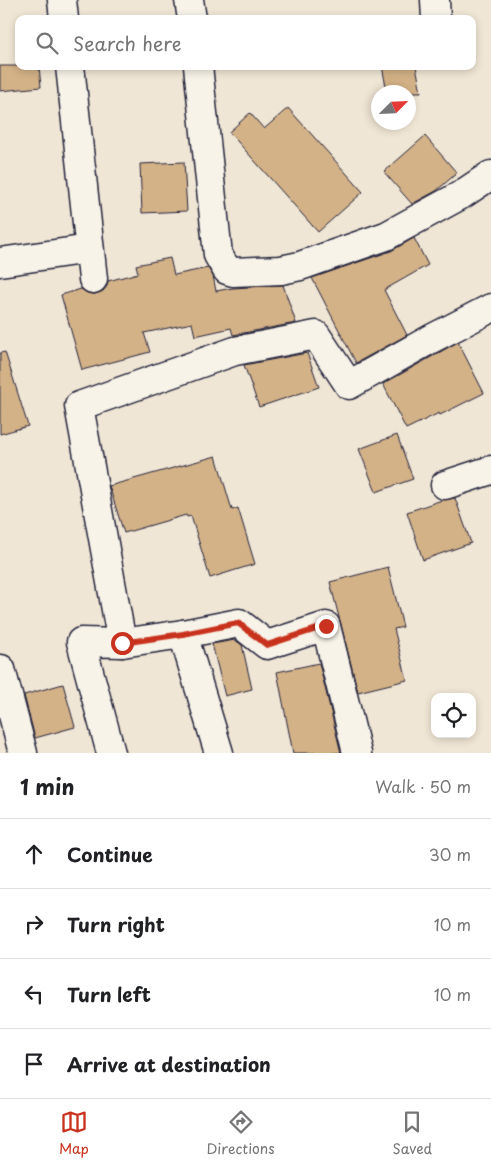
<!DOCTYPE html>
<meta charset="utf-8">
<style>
body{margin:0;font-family:"Playpen Sans",sans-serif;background:#f6f6f6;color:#202124}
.controls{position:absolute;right:15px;bottom:15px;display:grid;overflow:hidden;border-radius:10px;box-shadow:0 2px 8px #0003}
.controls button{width:45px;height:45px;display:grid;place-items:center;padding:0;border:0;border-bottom:1px solid #e0e0e0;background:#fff;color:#202124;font:25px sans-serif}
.compass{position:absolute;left:371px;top:85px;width:45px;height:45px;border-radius:50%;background:#fff;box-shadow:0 2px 8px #0003;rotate:66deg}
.stop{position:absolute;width:15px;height:15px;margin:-11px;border:4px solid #c8321e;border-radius:50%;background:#fff}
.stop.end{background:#c8321e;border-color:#fff;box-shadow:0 1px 5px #0008}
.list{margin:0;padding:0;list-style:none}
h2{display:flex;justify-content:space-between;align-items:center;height:65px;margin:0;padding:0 20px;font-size:21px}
h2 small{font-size:16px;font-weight:400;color:#757577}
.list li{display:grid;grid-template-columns:32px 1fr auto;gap:15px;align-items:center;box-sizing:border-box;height:70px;padding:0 20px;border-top:1px solid #e0e0e0}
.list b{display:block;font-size:19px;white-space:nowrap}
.list em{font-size:16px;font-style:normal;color:#757577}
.icon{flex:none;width:28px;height:28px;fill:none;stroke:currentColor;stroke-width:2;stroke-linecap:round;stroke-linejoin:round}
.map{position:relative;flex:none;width:491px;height:753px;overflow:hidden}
.search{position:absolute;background:#fff;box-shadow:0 2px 8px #0003;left:15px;right:15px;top:15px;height:55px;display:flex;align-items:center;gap:12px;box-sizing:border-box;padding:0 18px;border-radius:10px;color:#757577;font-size:19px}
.sheet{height:345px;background:#fff}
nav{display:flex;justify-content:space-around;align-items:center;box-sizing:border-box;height:70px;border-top:1px solid #e0e0e0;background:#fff;font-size:14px;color:#757577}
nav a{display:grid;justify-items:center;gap:2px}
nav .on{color:#c8321e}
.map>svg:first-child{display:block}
.building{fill:#d4b287;stroke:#22223b}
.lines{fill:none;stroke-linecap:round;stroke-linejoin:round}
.minor-casing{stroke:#22223b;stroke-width:31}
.minor{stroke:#f7f3e8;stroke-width:28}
.route{stroke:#c8321e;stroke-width:6}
</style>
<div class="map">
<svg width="491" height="753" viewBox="0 0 491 753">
<rect width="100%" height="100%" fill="#f0e6d5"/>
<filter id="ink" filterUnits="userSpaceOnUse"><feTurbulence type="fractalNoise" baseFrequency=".02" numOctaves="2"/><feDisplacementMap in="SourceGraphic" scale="10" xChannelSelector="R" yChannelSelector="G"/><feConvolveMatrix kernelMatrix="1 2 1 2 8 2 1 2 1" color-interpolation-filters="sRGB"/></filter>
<g filter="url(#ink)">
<!-- building -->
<g class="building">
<polygon points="0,66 39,66 41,87 0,91"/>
<polygon points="382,66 416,66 421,92 387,92"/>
<polygon points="288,108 363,192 318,232 229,132 250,113 264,129"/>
<polygon points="425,136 457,173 436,191 412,204 384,172"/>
<polygon points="184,162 187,211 142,213 140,164"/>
<polygon points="414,238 428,265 384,290 407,335 356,363 312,278 391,251"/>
<polygon points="170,258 174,275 208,268 213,276 216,291 233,288 283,285 296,323 233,335 231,328 195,336 192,323 144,333 150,352 82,370 61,295 81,289 87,293 95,294 103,291 107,286 108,281 138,273 136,265"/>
<polygon points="458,342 484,393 440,415 439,413 406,429 383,384"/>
<polygon points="5,352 28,426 0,434 0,353"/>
<polygon points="307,353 319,387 259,407 244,365"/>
<polygon points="397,435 413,479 376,492 359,449"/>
<polygon points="216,456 232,510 238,508 255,564 210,578 191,516 187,517 186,515 124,533 109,486"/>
<polygon points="455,498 471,543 423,560 407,512 442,500"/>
<polygon points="388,567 403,627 394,629 407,680 358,692 330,582"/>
<polygon points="235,640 242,645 252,689 225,696 212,644"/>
<polygon points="319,663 341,753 293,753 277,672"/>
<polygon points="63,684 75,727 35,738 24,695"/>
</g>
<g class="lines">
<defs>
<g id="minor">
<polyline points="62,0 64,19"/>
<polyline points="189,0 192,19"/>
<polyline points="435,0 436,19"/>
<polyline points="70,66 93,279"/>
<polyline points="198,66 218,255 227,270 233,272 281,270 300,266 386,236 461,195 491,175"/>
<polyline points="0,262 89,249"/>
<polyline points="445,485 491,470"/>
<polyline points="183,634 239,623 267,645 326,626 357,753"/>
<polyline points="122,643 183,634 219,753"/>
<polyline points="0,669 1,669 23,753"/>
<polyline points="111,753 81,642 122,643 79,406 235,351 316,335 349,385 431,339 491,308"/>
</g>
</defs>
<!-- minor casing -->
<use href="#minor" class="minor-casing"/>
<!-- minor -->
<use href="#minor" class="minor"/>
</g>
</g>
<g class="lines" filter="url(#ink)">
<!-- route -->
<polyline class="route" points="122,643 183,634 238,623 267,645 326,626"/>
</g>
</svg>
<div class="controls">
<button><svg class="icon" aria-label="locate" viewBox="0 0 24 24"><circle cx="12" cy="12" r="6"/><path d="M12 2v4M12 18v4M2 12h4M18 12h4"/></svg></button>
</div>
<svg class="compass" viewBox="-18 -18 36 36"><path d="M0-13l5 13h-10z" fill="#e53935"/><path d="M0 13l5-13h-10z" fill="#757577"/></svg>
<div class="stop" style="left:122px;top:643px"></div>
<div class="stop end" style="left:326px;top:626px"></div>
<div class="search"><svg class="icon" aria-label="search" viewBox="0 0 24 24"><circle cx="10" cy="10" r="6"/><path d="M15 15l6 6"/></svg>Search here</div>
</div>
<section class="sheet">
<h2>1 min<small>Walk · 50 m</small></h2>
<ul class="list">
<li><svg class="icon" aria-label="ahead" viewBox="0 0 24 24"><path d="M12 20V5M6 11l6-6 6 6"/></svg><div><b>Continue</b></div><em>30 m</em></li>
<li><svg class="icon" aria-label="right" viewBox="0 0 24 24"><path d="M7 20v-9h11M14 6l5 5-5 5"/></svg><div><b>Turn right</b></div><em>10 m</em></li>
<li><svg class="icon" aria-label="left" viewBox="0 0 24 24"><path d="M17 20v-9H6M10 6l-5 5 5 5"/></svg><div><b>Turn left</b></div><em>10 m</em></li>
<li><svg class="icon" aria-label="arrive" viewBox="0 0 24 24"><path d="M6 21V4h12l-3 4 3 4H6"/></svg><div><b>Arrive at destination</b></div></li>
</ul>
</section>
<nav>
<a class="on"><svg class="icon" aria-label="map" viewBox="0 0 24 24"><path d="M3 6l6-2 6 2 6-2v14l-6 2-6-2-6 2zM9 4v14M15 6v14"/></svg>Map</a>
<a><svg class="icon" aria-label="directions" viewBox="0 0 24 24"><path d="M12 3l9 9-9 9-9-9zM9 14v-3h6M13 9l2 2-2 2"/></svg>Directions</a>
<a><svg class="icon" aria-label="saved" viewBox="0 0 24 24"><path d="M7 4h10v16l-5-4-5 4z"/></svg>Saved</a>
</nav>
